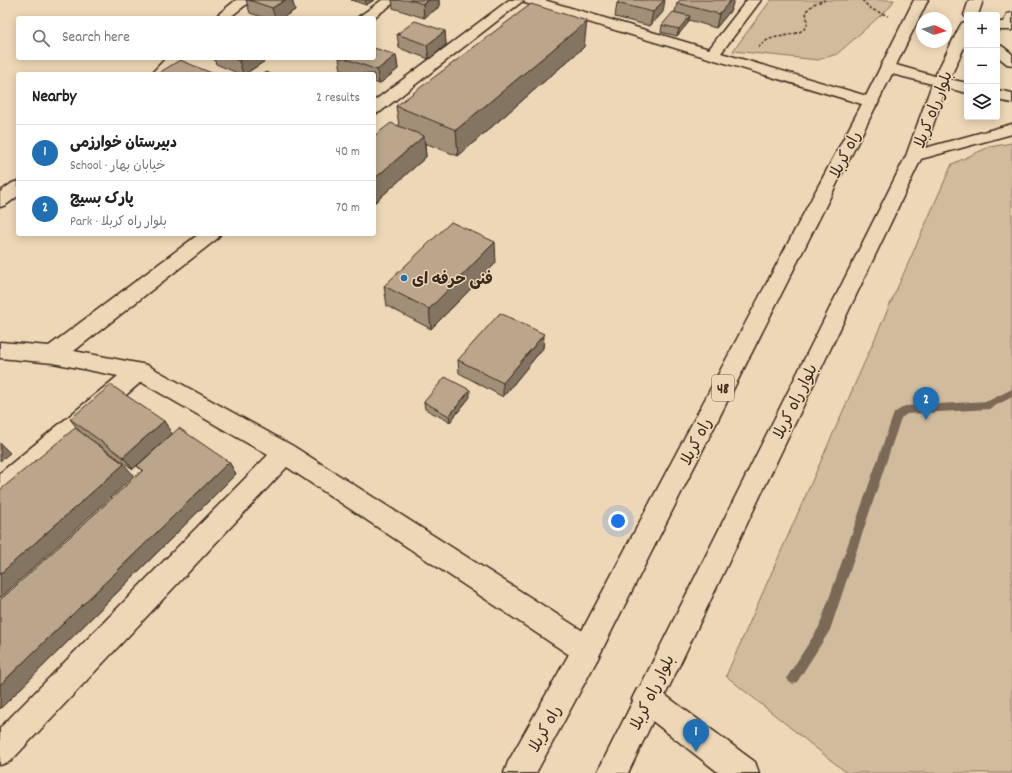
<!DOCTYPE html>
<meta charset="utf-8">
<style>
body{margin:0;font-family:Dekko,"Playpen Sans Arabic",sans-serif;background:#f6f6f6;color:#222}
.controls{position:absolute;right:12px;top:12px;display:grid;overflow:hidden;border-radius:4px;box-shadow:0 2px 10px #0003}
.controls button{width:36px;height:36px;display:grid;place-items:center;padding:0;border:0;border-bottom:1px solid #e0e0e0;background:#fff;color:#222;font:20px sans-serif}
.compass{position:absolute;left:916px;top:12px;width:36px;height:36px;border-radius:50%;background:#fff;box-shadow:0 2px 10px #0003;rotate:94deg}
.you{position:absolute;left:618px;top:521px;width:14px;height:14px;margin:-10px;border:3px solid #fff;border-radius:50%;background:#1a73e8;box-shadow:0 0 0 6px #1a73e833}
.badge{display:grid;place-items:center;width:26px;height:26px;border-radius:50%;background:#1f6fb2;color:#fff;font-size:13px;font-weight:700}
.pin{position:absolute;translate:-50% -33px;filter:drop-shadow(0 1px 2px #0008)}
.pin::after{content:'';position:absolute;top:21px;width:14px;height:12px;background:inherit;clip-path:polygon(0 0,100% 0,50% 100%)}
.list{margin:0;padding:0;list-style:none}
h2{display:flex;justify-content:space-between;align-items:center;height:52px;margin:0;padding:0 16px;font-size:17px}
h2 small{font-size:13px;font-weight:400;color:#767676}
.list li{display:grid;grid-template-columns:26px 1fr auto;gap:12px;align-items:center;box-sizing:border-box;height:56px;padding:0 16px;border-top:1px solid #e0e0e0}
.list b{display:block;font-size:15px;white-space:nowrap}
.list p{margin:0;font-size:13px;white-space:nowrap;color:#767676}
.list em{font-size:13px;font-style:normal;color:#767676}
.icon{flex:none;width:22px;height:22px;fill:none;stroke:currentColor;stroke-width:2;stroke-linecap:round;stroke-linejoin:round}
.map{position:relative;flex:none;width:1012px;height:773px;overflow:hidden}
.search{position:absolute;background:#fff;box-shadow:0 2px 10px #0003;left:16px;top:16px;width:360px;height:44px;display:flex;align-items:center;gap:10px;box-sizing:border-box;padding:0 14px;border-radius:4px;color:#767676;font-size:15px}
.panel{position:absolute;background:#fff;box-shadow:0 2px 10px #0003;left:16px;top:72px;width:360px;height:164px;border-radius:4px}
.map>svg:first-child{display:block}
.green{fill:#d0bb9d;stroke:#86725e}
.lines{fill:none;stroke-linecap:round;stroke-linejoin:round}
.stream{fill:#7c6955;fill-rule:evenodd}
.minor-casing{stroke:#3b2a1e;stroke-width:3}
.tertiary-casing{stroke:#3b2a1e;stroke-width:3}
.primary-casing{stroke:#3b2a1e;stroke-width:3}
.path{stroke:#3b2a1e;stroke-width:1.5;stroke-dasharray:3 2;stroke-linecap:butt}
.minor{fill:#edd7b6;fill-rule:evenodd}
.tertiary{fill:#edd7b6;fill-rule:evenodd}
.primary{fill:#edd7b6;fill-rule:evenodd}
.wall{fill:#a18f78;stroke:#3b2a1e}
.shaded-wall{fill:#837462;stroke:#3b2a1e}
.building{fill:#bba68c;stroke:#3b2a1e}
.poi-dot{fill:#1f6fb2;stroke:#edd7b6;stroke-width:1.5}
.labels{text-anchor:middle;stroke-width:3;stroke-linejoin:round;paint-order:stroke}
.shield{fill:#edd7b6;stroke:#705e4c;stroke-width:1}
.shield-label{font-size:15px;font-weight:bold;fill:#3b2a1e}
.street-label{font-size:16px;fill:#3b2a1e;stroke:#edd7b6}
.poi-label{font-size:16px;font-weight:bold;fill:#3b2a1e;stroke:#edd7b6;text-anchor:start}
</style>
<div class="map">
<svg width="1012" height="773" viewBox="0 0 1012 773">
<rect width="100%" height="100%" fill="#edd7b6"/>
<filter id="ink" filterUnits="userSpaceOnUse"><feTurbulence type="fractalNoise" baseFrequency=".025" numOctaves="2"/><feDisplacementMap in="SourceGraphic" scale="8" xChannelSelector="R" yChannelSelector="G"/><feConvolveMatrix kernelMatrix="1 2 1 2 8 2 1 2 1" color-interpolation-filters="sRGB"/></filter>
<g filter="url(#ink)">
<!-- green -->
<g class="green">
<polygon points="771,0 894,0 890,7 837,54 818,60 733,51"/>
<polygon points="1012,143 1012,773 847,773 726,676 952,164 989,147"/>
</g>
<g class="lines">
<!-- stream -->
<polygon class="stream" points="1012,389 1012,397 989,409 907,414 901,418 830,630 797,682 793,684 789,682 787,678 789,674 819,627 894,413 905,406 988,401"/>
<defs>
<g id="minor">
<polygon points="236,0 252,0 229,18 214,18"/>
<polygon points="382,0 398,0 373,18 357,18"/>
<polygon points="509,0 544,0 709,49 747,0 761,0 721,53 877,99 879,102 877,105 871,107 865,105 525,3 524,0 380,112 374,114 374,101"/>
<polygon points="166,58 182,58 167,74 151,74"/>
<polygon points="18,181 18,196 6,205 0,207 0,192 12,183"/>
<polygon points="199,234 220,234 218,238 74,351 147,365 293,446 597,640 601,650 597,660 587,664 577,660 287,467 11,761 0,765 0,728 268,455 141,382 9,496 0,499 0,473 118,376 53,363 0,358 0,342 49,346"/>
<polygon points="647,684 657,689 755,762 759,773 719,773 637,709 632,699 637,689"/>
</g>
<g id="tertiary">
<polygon points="1012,13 1012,30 997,30 997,22 1004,22 1007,14"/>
<polygon points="940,77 967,83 967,93 935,85 932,82 935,79"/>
<polygon points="997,90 1012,93 1012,103 997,100"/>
</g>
<g id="primary">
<polygon points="914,0 928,0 896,65 935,76 960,26 962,23 967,22 967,41 948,82 925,148 1012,124 1012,134 921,159 628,773 597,773 906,156 932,84 892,74 597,660 536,773 504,773 508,762 577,640 863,102"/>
<polygon points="969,0 983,0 978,15 967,15 967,18 964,15"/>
<polygon points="997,45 1002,46 1012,54 1012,65 1007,64 997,56"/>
</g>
</defs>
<!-- minor casing -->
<use href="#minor" class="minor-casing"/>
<!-- tertiary casing -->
<use href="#tertiary" class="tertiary-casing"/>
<!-- primary casing -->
<use href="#primary" class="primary-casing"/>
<!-- path -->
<g class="path">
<polyline points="862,0 871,9 888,16"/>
<path d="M 758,48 C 762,44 765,41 770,39 C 780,35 804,36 807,24 C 808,20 806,15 806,11 L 814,4 L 825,0"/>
</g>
<!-- minor -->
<use href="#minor" class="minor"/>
<!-- tertiary -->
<use href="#tertiary" class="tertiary"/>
<!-- primary -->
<use href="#primary" class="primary"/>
</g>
<!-- wall -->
<g class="wall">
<polygon points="246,0 292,0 295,10 282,18 265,18 250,13"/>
<polygon points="351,0 374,0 366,5"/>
<polygon points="392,0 439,0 439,7 424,18 393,8"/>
<polygon points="617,3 663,12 650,26 615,17"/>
<polygon points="677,3 731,10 716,28 689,20 688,23 677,36 661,32 662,25 675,12"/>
<polygon points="445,31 446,45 429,59 399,48 397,34"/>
<polygon points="584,47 458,156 425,143 426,157 374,203 374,136 399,126 396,106"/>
<polygon points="396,55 398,69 379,84 374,82 374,74 352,74 341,70 339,58 374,58"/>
<polygon points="214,58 264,58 265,61 245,74 240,74 216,64"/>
<polygon points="496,263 431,329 387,306 384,286"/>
<polygon points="544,334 543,348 503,397 459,373 458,360"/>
<polygon points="470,397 450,422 425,409 424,402"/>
<polygon points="70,419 164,421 172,434 133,469 80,432"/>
<polygon points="229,462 236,474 0,709 0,600 142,471 137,466"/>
</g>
<!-- shaded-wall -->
<g class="shaded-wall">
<polygon points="285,0 292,0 295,10 282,18 275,18 272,8"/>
<polygon points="365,0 374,0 366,5"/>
<polygon points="429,0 439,0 439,7 424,18 423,4"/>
<polygon points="664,0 665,0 663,12 650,26 653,12"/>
<polygon points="731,0 734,0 731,10 716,28 719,14"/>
<polygon points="690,16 688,23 677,36 679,29"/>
<polygon points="587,21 584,47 458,156 456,130"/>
<polygon points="445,31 446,45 429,59 427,45"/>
<polygon points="396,55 398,69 379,84 377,70"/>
<polygon points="244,58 264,58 265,61 245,74 243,74 239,61"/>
<polygon points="424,136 426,157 374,203 374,179"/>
<polygon points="495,242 496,263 431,329 429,309"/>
<polygon points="544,334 543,348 503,397 503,383"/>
<polygon points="470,390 470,397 450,422 449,416"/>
<polygon points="164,421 172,434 133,469 123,457"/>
<polygon points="0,443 10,453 0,461"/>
<polygon points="229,462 236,474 0,709 0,685"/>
<polygon points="124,464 134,476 0,598 0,574"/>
</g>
<!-- building -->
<g class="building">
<polygon points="249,0 285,0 272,8"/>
<polygon points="410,0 429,0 423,4"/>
<polygon points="620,0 664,0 653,12 617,3"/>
<polygon points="680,0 731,0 719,14 677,3"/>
<polygon points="531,4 587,21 456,130 396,106"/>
<polygon points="673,12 690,16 679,29 662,25"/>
<polygon points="415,21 445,31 427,45 397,34"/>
<polygon points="374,48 396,55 377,70 344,58 374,58"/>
<polygon points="231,58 244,58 239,61"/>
<polygon points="180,60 214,74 157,74"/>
<polygon points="266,72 271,74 264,74"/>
<polygon points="391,123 424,136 374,179 374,136"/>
<polygon points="451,222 495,242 429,309 384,286"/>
<polygon points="500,313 544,334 503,383 458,360"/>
<polygon points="445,377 470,390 449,416 424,402"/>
<polygon points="111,385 164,421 123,457 70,419"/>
<polygon points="75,428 124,464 0,574 0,490"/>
<polygon points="179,428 229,462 0,685 0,600 143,470 137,466"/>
</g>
</g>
<!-- markers -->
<circle class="poi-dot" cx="404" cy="278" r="4"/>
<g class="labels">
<!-- shield labels -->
<rect class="shield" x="712" y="375" width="22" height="26" rx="3"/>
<g class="shield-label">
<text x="723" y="393">48</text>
</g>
<!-- street labels -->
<g class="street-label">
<text transform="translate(932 109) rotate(-69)" y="6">بلوار راه کربلا</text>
<text transform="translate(844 154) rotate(-63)" y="6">راه کربلا</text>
<text transform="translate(794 401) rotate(-64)" y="6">بلوار راه کربلا</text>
<text transform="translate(695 441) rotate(-63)" y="6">راه کربلا</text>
<text transform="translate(651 692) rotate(-64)" y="6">بلوار راه کربلا</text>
<text transform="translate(544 728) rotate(-61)" y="6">راه کربلا</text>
</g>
<!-- poi labels -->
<g class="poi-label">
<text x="412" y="284">فنی حرفه ای</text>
</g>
</g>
</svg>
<div class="controls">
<button>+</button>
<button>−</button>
<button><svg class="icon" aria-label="layers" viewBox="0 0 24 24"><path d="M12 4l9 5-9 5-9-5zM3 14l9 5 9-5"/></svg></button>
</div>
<svg class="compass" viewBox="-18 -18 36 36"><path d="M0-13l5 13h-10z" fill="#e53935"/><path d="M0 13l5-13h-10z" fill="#767676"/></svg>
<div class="you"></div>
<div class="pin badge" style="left:696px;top:752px">1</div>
<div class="pin badge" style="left:926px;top:420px">2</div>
<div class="search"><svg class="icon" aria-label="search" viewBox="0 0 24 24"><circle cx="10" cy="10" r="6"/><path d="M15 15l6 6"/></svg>Search here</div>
<section class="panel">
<h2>Nearby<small>2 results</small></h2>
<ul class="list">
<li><span class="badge">1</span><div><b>دبیرستان خوارزمی</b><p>School · خیابان بهار</p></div><em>40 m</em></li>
<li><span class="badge">2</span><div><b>پارک بسیج</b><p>Park · بلوار راه کربلا</p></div><em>70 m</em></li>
</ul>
</section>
</div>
